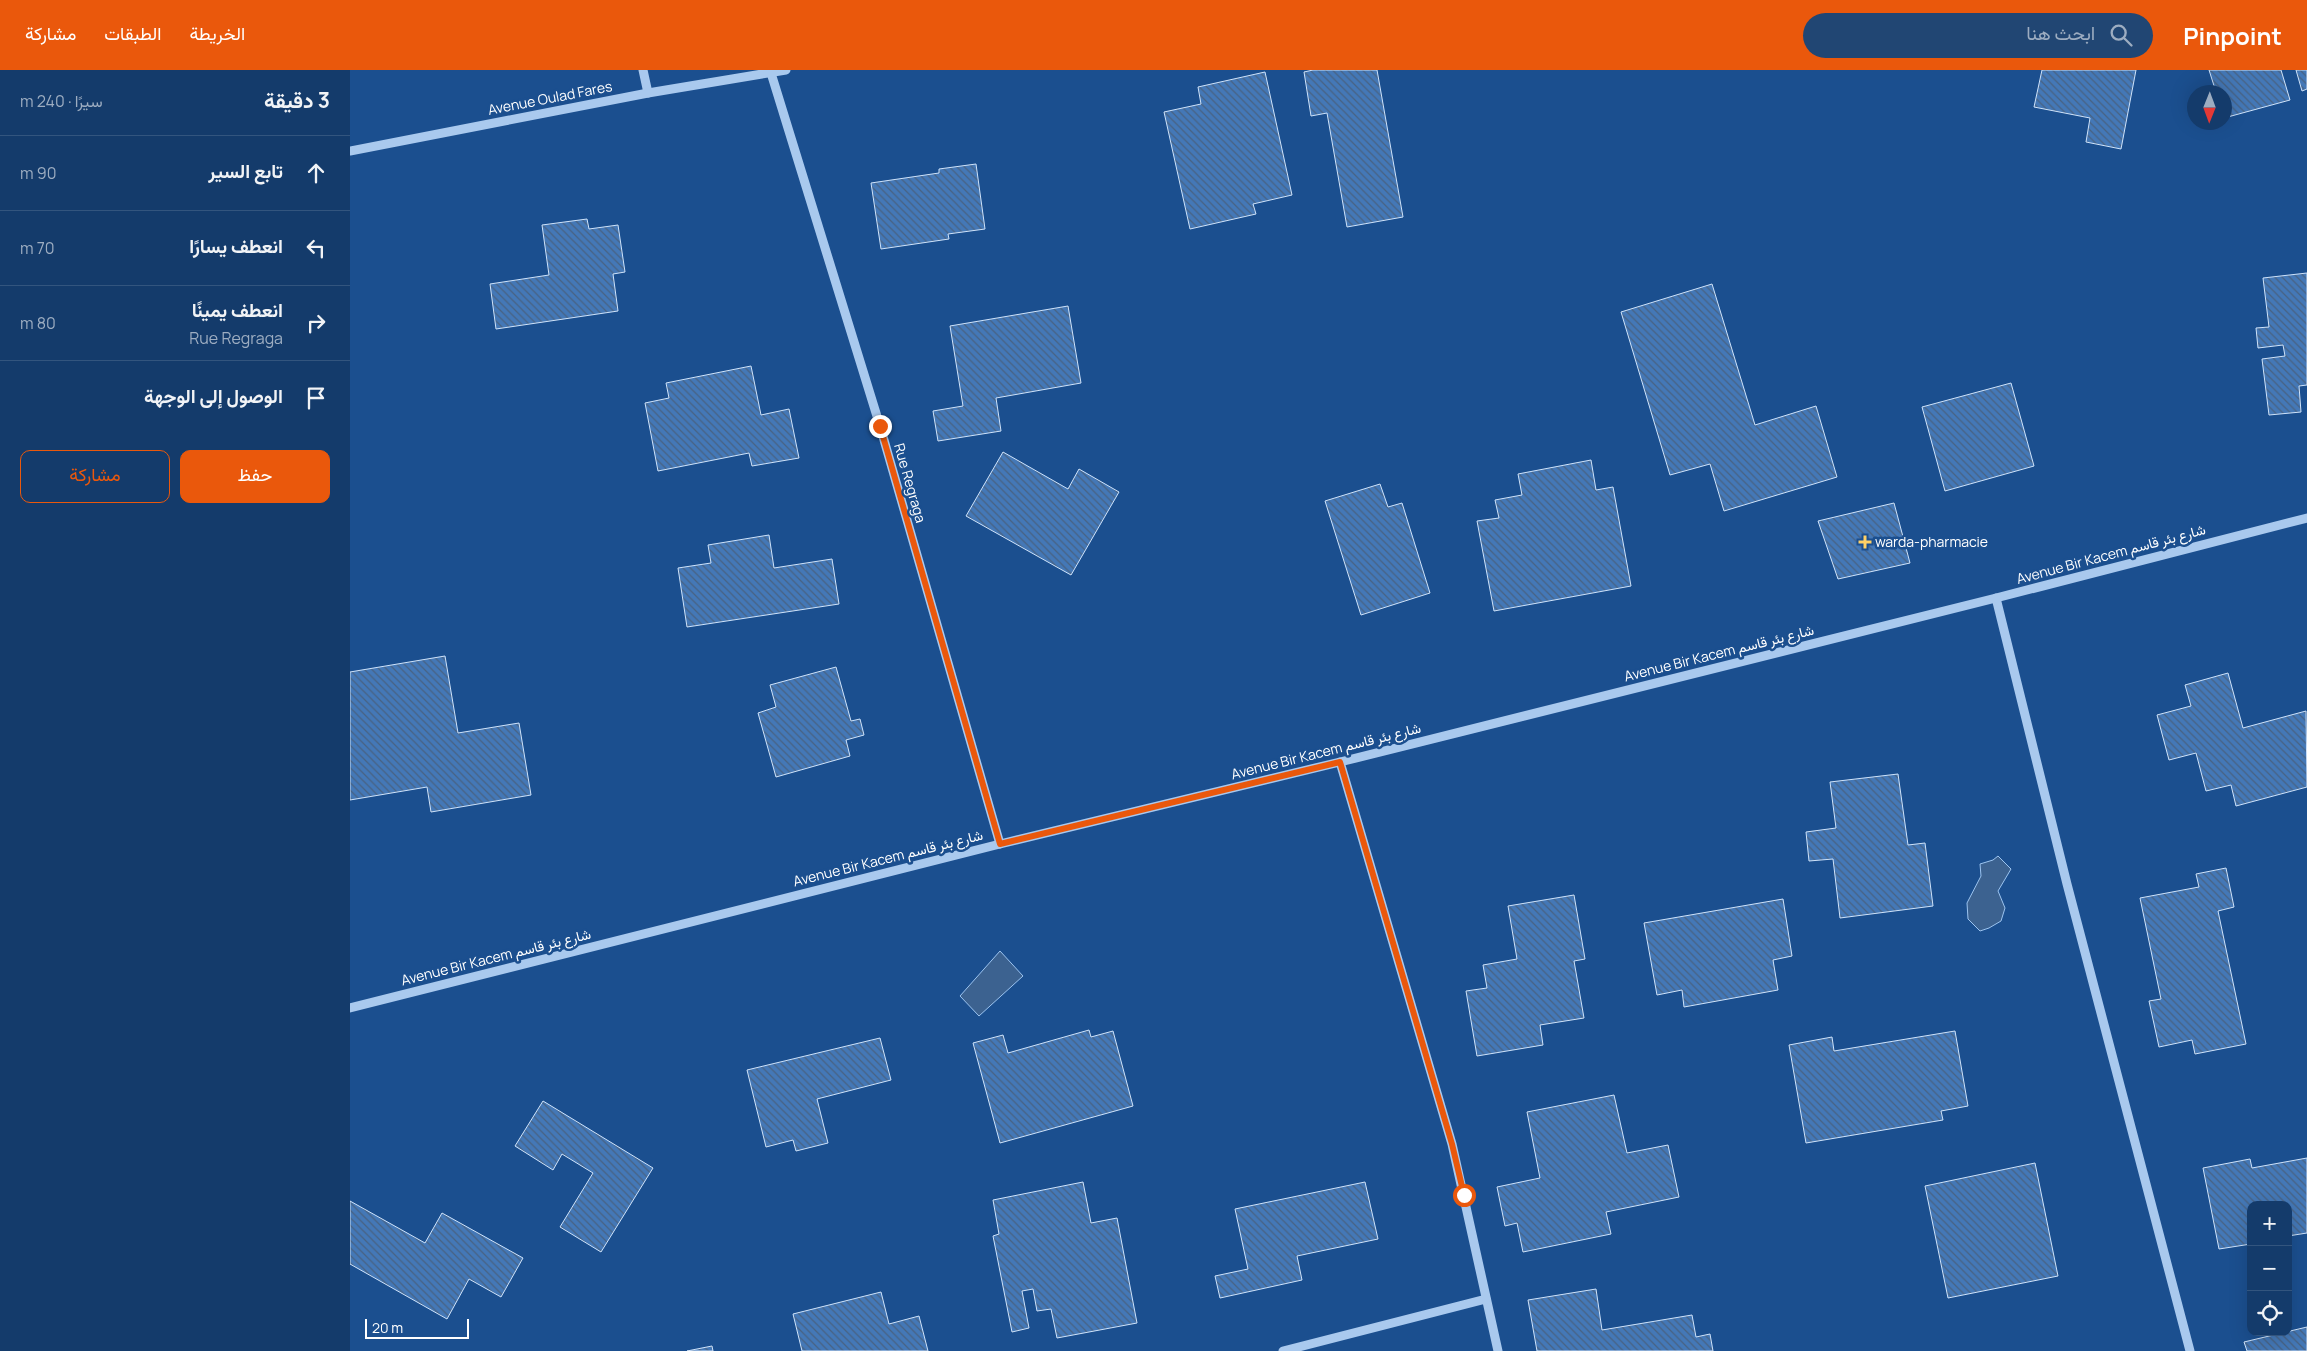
<!DOCTYPE html>
<html lang="ar">
<meta charset="utf-8">
<style>
body{margin:0;font-family:Manrope,Vazirmatn,sans-serif;background:#214673;color:#f1f3f6;direction:rtl}
.controls{position:absolute;right:15px;bottom:15px;display:grid;overflow:hidden;border-radius:10px;box-shadow:0 5px 20px #0002}
.controls button{width:45px;height:45px;display:grid;place-items:center;padding:0;border:0;border-bottom:1px solid #33557e;background:#143b6b;color:#f1f3f6;font:25px sans-serif}
.compass{position:absolute;left:1837px;top:15px;width:45px;height:45px;border-radius:50%;background:#143b6b;box-shadow:0 5px 20px #0002;rotate:181deg}
.scale{position:absolute;left:15px;bottom:12px;width:104px;box-sizing:border-box;padding-left:5px;border:2px solid #fff;border-top:0;font-size:14px;line-height:18px;white-space:nowrap;color:#fff;-webkit-text-stroke:4px #1b4f8f;paint-order:stroke}
.stop{position:absolute;width:15px;height:15px;margin:-11px;border:4px solid #ea580c;border-radius:50%;background:#fff}
.stop.end{background:#ea580c;border-color:#fff;box-shadow:0 1px 5px #0008}
.list{margin:0;padding:0;list-style:none}
h2{display:flex;justify-content:space-between;align-items:center;height:65px;margin:0;padding:0 20px;font-size:21px}
h2 small{font-size:16px;font-weight:400;color:#9dadc1}
.list li{display:grid;grid-template-columns:32px 1fr auto;gap:15px;align-items:center;box-sizing:border-box;height:75px;padding:0 20px;border-top:1px solid #33557e}
.list b{display:block;font-size:19px;white-space:nowrap}
.list p{margin:0;font-size:16px;white-space:nowrap;color:#9dadc1}
.list em{font-size:16px;font-style:normal;color:#9dadc1}
.actions{display:flex;gap:10px;padding:15px 20px}
.actions a{flex:1;padding:11px 0;border:1px solid #ea580c;border-radius:10px;text-align:center;font-size:18px;color:#ea580c}
.actions .main{background:#ea580c;color:#fff}
.icon{flex:none;width:28px;height:28px;fill:none;stroke:currentColor;stroke-width:2;stroke-linecap:round;stroke-linejoin:round}
.map{position:relative;flex:none;width:1957px;height:1281px;overflow:hidden;direction:ltr}
header{display:flex;align-items:center;gap:30px;box-sizing:border-box;height:70px;padding:0 25px;background:#ea580c;color:#fff}
header strong{font-size:24px}
nav{display:flex;gap:28px;margin-inline-start:auto;font-size:18px}
.search{width:350px;height:45px;background:#214673;display:flex;align-items:center;gap:12px;box-sizing:border-box;padding:0 18px;border-radius:28px;color:#9dadc1;font-size:19px}
main{display:flex}
aside{flex:1;background:#143b6b}
.map>svg:first-child{display:block}
.water{fill:#3c6290;stroke:#9cc4f0}
.building{fill:url(#building-back-hatch);stroke:#cfe3fa}
.lines{fill:none;stroke-linecap:round;stroke-linejoin:round}
.minor{stroke:#a9c9ee;stroke-width:9}
.route{stroke:#ea580c;stroke-width:6}
.poi-dot{fill:#ffd166;stroke:#1b4f8f;stroke-width:2}
.labels{text-anchor:middle;stroke-width:5;stroke-linejoin:round;paint-order:stroke}
.street-label{font-size:14px;fill:#fff;stroke:#1b4f8f}
.poi-label{font-size:14px;fill:#fff;stroke:#1b4f8f;text-anchor:start}
</style>
<header>
<strong>Pinpoint</strong>
<div class="search"><svg class="icon" aria-label="search" viewBox="0 0 24 24"><circle cx="10" cy="10" r="6"/><path d="M15 15l6 6"/></svg>ابحث هنا</div>
<nav><a>الخريطة</a><a>الطبقات</a><a>مشاركة</a></nav>
</header>
<main>
<div class="map">
<svg width="1957" height="1281" viewBox="0 0 1957 1281">
<defs>
<pattern id="building-back-hatch" width="6" height="6" patternUnits="userSpaceOnUse" patternTransform="scale(1.25)"><rect width="6" height="6" fill="#4478b7"/><path d="M-1 5l2 2M0 0l6 6M5-1l2 2" fill="none" stroke="#486282"/></pattern>
</defs>
<rect width="100%" height="100%" fill="#1b4f8f"/>
<!-- water -->
<g class="water">
<polygon points="1648,786 1661,799 1648,821 1655,838 1651,851 1639,858 1630,861 1618,849 1617,833 1631,806 1630,794 1643,790"/>
<polygon points="650,881 673,906 629,946 610,926"/>
</g>
<!-- building -->
<g class="building">
<polygon points="963,0 1027,0 1053,147 997,157 977,43 961,46 954,2"/>
<polygon points="1692,0 1786,0 1771,79 1736,72 1740,48 1684,37"/>
<polygon points="1859,0 1931,0 1940,30 1874,48 1874,22 1866,22"/>
<polygon points="1946,0 1957,0 1957,19 1952,21"/>
<polygon points="915,2 942,125 903,134 906,144 840,159 814,42 851,34 848,17"/>
<polygon points="626,94 635,159 598,164 599,169 531,179 521,113 589,103 589,99"/>
<polygon points="237,149 239,159 268,155 275,202 263,204 268,241 146,259 140,214 199,205 192,155"/>
<polygon points="1957,203 1957,315 1949,316 1951,342 1919,345 1912,289 1935,286 1933,275 1908,278 1906,258 1919,257 1913,208"/>
<polygon points="1362,214 1405,355 1466,336 1487,407 1374,441 1360,394 1320,405 1271,242"/>
<polygon points="718,236 731,313 646,328 651,361 588,371 583,341 613,336 600,256"/>
<polygon points="401,296 411,345 439,339 449,388 402,396 399,383 308,401 295,333 319,328 316,313"/>
<polygon points="1661,313 1684,396 1595,421 1572,337"/>
<polygon points="653,382 718,419 729,399 769,422 721,505 616,446"/>
<polygon points="1241,390 1246,420 1263,417 1281,516 1144,541 1127,451 1149,448 1145,430 1172,425 1168,404"/>
<polygon points="1030,414 1038,437 1052,433 1080,523 1011,545 975,431"/>
<polygon points="1544,433 1560,493 1488,509 1468,451"/>
<polygon points="419,465 424,498 482,489 489,534 337,557 328,498 361,493 358,475"/>
<polygon points="95,586 108,663 169,653 181,725 81,742 77,717 0,730 0,602"/>
<polygon points="486,597 501,651 510,649 514,665 496,670 500,686 426,707 408,643 426,637 420,615"/>
<polygon points="1878,603 1893,658 1956,641 1957,717 1886,736 1881,715 1856,721 1846,683 1819,690 1807,645 1841,636 1835,615"/>
<polygon points="1548,704 1558,775 1575,773 1583,836 1490,848 1483,789 1459,791 1456,762 1486,758 1480,712"/>
<polygon points="1876,798 1884,837 1868,841 1896,974 1845,984 1842,970 1809,977 1799,931 1811,929 1790,828 1849,817 1846,804"/>
<polygon points="1224,825 1235,889 1224,891 1234,948 1190,955 1193,975 1127,986 1116,921 1137,918 1133,895 1167,889 1158,836"/>
<polygon points="1433,829 1442,886 1423,890 1428,920 1334,937 1332,920 1307,925 1294,853"/>
<polygon points="739,960 741,967 763,961 783,1036 650,1073 623,973 653,965 658,983"/>
<polygon points="1605,961 1618,1036 1591,1041 1593,1050 1456,1073 1439,975 1482,967 1484,981"/>
<polygon points="530,968 541,1010 467,1029 478,1073 446,1081 443,1070 416,1077 397,1000"/>
<polygon points="1264,1025 1277,1083 1318,1075 1329,1127 1256,1142 1261,1164 1173,1182 1167,1153 1155,1156 1147,1117 1190,1108 1177,1042"/>
<polygon points="193,1031 303,1098 251,1182 210,1157 243,1103 212,1084 203,1100 165,1076"/>
<polygon points="1957,1088 1957,1163 1938,1166 1938,1135 1901,1135 1901,1174 1869,1179 1853,1098 1900,1089 1902,1098"/>
<polygon points="1685,1093 1708,1206 1598,1228 1575,1116"/>
<polygon points="733,1112 741,1153 767,1148 787,1253 707,1268 701,1239 687,1241 683,1219 672,1221 679,1258 662,1262 643,1166 649,1164 643,1130"/>
<polygon points="1015,1112 1028,1169 947,1186 952,1210 870,1228 865,1206 898,1199 885,1139"/>
<polygon points="0,1131 75,1173 92,1143 173,1188 151,1227 119,1209 97,1249 0,1194"/>
<polygon points="1246,1219 1252,1260 1342,1245 1346,1267 1360,1264 1363,1281 1187,1281 1178,1230"/>
<polygon points="531,1222 539,1254 569,1246 578,1281 452,1281 443,1244"/>
<polygon points="1957,1257 1957,1281 1897,1281 1894,1272"/>
<polygon points="362,1276 363,1281 337,1281"/>
</g>
<g class="lines">
<!-- minor -->
<g class="minor">
<polyline points="293,0 298,23"/>
<polyline points="421,3 530,356 650,774"/>
<polyline points="0,81 298,23 436,0"/>
<polyline points="1646,528 1717,814 1840,1281"/>
<polyline points="990,692 1102,1074 1148,1281"/>
<polyline points="0,938 650,774 990,692 1646,528 1957,448"/>
<polyline points="933,1281 1136,1229"/>
</g>
</g>
<g class="lines">
<!-- route -->
<polyline class="route" points="530,356 650,774 990,692 1102,1074 1114,1125"/>
</g>
<!-- markers -->
<path class="poi-dot" d="M1512.5 464.5h5v5h5v5h-5v5h-5v-5h-5v-5h5z"/>
<g class="labels">
<!-- street labels -->
<g class="street-label">
<text transform="translate(200 28) rotate(-11)" y="5">Avenue Oulad Fares</text>
<text transform="translate(560 413) rotate(74)" y="5">Rue Regraga</text>
<text transform="translate(1761 484) rotate(-15)" y="5">Avenue Bir Kacem شارع بئر قاسم</text>
<text transform="translate(1369 583) rotate(-14)" y="5">Avenue Bir Kacem شارع بئر قاسم</text>
<text transform="translate(976 681) rotate(-14)" y="5">Avenue Bir Kacem شارع بئر قاسم</text>
<text transform="translate(538 788) rotate(-14)" y="5">Avenue Bir Kacem شارع بئر قاسم</text>
<text transform="translate(146 887) rotate(-14)" y="5">Avenue Bir Kacem شارع بئر قاسم</text>
</g>
<!-- poi labels -->
<g class="poi-label">
<text x="1525" y="477">warda-pharmacie</text>
</g>
</g>
</svg>
<div class="controls">
<button>+</button>
<button>−</button>
<button><svg class="icon" aria-label="locate" viewBox="0 0 24 24"><circle cx="12" cy="12" r="6"/><path d="M12 2v4M12 18v4M2 12h4M18 12h4"/></svg></button>
</div>
<svg class="compass" viewBox="-18 -18 36 36"><path d="M0-13l5 13h-10z" fill="#e53935"/><path d="M0 13l5-13h-10z" fill="#9dadc1"/></svg>
<div class="scale">20 m</div>
<div class="stop" style="left:1114px;top:1125px"></div>
<div class="stop end" style="left:530px;top:356px"></div>
</div>
<aside>
<h2>3 دقيقة<small>سيرًا · 240 m</small></h2>
<ul class="list">
<li><svg class="icon" aria-label="ahead" viewBox="0 0 24 24"><path d="M12 20V5M6 11l6-6 6 6"/></svg><div><b>تابع السير</b></div><em>90 m</em></li>
<li><svg class="icon" aria-label="left" viewBox="0 0 24 24"><path d="M17 20v-9H6M10 6l-5 5 5 5"/></svg><div><b>انعطف يسارًا</b></div><em>70 m</em></li>
<li><svg class="icon" aria-label="right" viewBox="0 0 24 24"><path d="M7 20v-9h11M14 6l5 5-5 5"/></svg><div><b>انعطف يمينًا</b><p>Rue Regraga</p></div><em>80 m</em></li>
<li><svg class="icon" aria-label="arrive" viewBox="0 0 24 24"><path d="M6 21V4h12l-3 4 3 4H6"/></svg><div><b>الوصول إلى الوجهة</b></div></li>
</ul>
<div class="actions"><a class="main">حفظ</a><a>مشاركة</a></div>
</aside>
</main>
